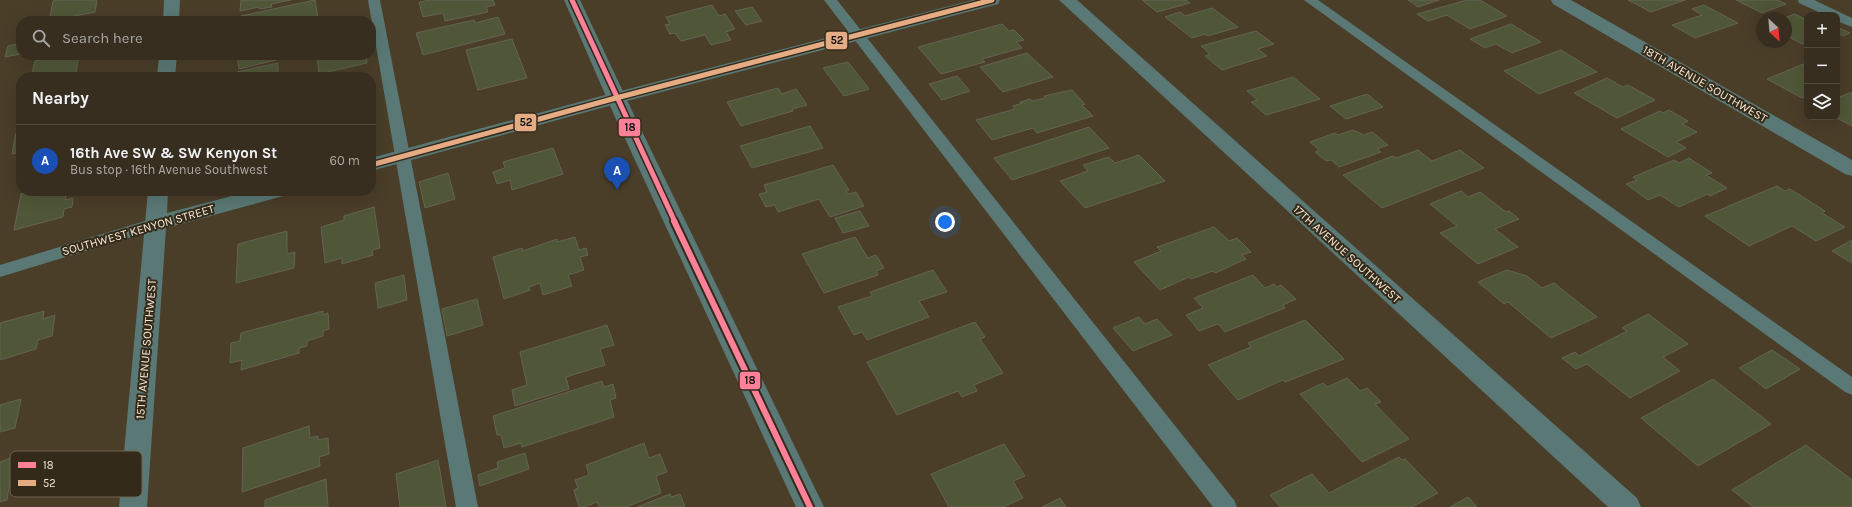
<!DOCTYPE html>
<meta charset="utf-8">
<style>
body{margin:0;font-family:Karla,sans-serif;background:#433a2c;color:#f1f3f6}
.controls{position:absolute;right:12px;top:12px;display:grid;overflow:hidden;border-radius:8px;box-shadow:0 4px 16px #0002}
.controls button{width:36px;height:36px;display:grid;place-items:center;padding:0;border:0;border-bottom:1px solid #524a3d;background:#382e1f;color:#f1f3f6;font:20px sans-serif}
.compass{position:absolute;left:1756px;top:12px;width:36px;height:36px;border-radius:50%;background:#382e1f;box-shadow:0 4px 16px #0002;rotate:154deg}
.you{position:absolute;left:945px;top:222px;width:14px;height:14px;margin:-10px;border:3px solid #fff;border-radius:50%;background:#1a73e8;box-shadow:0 0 0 6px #1a73e833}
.badge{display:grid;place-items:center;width:26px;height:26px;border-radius:50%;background:#95b2f1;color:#fff;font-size:13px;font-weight:700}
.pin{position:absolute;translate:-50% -33px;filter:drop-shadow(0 1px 2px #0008)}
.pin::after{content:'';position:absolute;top:21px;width:14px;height:12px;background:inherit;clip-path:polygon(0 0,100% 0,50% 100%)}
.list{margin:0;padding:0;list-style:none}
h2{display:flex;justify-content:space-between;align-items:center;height:52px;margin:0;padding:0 16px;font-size:17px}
h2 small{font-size:13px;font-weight:400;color:#aba8a4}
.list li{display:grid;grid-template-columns:26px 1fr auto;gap:12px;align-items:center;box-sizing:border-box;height:72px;padding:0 16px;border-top:1px solid #524a3d}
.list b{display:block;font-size:15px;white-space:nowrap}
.list p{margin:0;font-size:13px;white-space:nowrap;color:#aba8a4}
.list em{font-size:13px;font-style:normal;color:#aba8a4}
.icon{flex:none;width:22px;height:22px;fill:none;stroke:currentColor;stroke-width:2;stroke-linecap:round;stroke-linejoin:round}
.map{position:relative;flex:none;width:1852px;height:507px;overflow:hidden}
.search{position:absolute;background:#382e1f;box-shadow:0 4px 16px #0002;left:16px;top:16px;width:360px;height:44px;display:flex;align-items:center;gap:10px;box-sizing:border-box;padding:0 14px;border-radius:16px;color:#aba8a4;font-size:15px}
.panel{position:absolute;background:#382e1f;box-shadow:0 4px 16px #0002;left:16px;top:72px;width:360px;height:124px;border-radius:16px}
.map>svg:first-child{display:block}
.building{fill:#505738;stroke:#646353}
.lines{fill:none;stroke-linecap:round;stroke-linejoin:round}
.service{fill:#5a7875;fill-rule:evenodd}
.minor{fill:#5a7875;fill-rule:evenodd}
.tertiary{fill:#5a7875;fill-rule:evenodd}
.bus-1-far1-casing{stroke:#342a1a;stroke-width:8}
.bus-1-casing{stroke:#342a1a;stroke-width:10}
.bus-2-casing{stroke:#342a1a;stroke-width:8}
.bus-1-far1{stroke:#ff8098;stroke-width:5}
.bus-1{stroke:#ff8098;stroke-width:6}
.bus-2{stroke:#e5ac83;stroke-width:5}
.labels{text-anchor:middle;stroke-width:4;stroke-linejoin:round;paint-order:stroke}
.street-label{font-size:12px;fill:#f7e9d4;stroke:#342a1a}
.key{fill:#342a1a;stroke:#6e6352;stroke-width:1}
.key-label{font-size:11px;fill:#f7e9d4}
.line-badge{stroke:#342a1a;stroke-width:1.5}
.pale-badge-label{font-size:11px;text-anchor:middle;font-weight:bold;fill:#111}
</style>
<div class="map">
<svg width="1852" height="507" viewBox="0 0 1852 507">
<rect width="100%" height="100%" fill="#4a3e29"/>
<!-- building -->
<g class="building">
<polygon points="58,0 97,0 95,12 49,21 53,1"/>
<polygon points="241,0 291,0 271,4 272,7 259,9 259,7 240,11"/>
<polygon points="315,0 318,18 307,21 242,21 241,16"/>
<polygon points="430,0 493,0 495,5 486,7 488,12 445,21 443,13 423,17 419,2"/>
<polygon points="1142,0 1186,0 1190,3 1157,12"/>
<polygon points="1408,0 1439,0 1418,7"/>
<polygon points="1467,0 1480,0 1507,16 1470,29 1447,15 1428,21 1417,14"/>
<polygon points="1628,0 1685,0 1651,12"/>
<polygon points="1736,0 1777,0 1786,4 1762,13"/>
<polygon points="712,5 719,16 725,14 735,29 726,32 731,40 711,45 705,35 681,41 675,33 670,34 665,25 670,24 666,17"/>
<polygon points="1704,5 1738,23 1695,38 1672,25 1702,15 1692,9"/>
<polygon points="752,7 762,21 746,25 735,11"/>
<polygon points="1212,8 1238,27 1208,36 1205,34 1192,38 1165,17 1180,12 1185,16"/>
<polygon points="1795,14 1807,20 1807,42 1802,44 1789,37 1786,38 1786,18 1784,18"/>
<polygon points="498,17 505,34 423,55 416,33 474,20 475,23"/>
<polygon points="1002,24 1009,31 1014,30 1024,40 1016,42 1022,48 982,59 985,62 941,74 918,47"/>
<polygon points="1511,24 1541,42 1512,53 1496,44 1485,48 1470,39"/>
<polygon points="1837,27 1850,33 1843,36 1840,34 1837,35"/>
<polygon points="1256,31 1274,44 1258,49 1267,56 1222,70 1205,56 1210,54 1201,46"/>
<polygon points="512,39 527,78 478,90 466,50"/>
<polygon points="21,43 21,54 5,57 8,46"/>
<polygon points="1561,50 1597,72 1539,94 1504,71"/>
<polygon points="1027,53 1053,77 1003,92 980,67"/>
<polygon points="60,55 79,55 76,72 54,77 31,77 35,61"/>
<polygon points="237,55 283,55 284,58 239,69"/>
<polygon points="317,55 366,55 367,63 319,74"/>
<polygon points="848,62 869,89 844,96 823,68"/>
<polygon points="278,63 278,77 237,77 237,72"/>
<polygon points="1806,63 1807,64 1807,96 1802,98 1767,79"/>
<polygon points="957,76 970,91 942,100 929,84"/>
<polygon points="1293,77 1320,99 1266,115 1251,102 1258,100 1247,91"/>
<polygon points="1607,78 1623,87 1628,85 1655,100 1617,118 1574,93"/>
<polygon points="778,88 782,94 796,89 807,105 792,109 793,111 741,126 727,102"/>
<polygon points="1072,90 1085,104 1082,105 1093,116 1037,133 1033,128 992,140 976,120 1015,109 1013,106 1022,103 1020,102 1030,99 1032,101 1045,98 1044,96"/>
<polygon points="1852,92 1852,126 1835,117 1837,117 1837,98"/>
<polygon points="1367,94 1383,107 1346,119 1330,106"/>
<polygon points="1669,110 1688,121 1682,124 1697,132 1676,142 1686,148 1668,157 1621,129 1660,111 1663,113"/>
<polygon points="810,126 823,148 752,168 740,146"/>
<polygon points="1089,127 1109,148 1012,180 994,158"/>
<polygon points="1353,130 1364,135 1372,132 1388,145 1377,149 1381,152 1339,167 1331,160 1326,161 1315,152 1319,150 1310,142 1335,133 1338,135"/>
<polygon points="21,131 21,152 12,154 16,133"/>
<polygon points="553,148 563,174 512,190 510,180 497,184 493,172 505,168 503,162"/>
<polygon points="1418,150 1432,161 1460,150 1484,168 1382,208 1343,175 1393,156 1396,158"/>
<polygon points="1139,155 1165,181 1085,208 1060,181 1088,171 1083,165 1109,157 1115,163"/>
<polygon points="1689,158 1712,173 1706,175 1727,188 1710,196 1708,194 1679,207 1660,195 1648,200 1626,184 1637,180 1633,177 1674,160 1679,163"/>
<polygon points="833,165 849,190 846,191 848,194 856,192 864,206 830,217 819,199 778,212 775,205 766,207 759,194 767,192 764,185"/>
<polygon points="448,173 455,199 425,208 419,182"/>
<polygon points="1777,186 1785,191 1790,189 1825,211 1822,213 1845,227 1816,241 1792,226 1749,246 1705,216"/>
<polygon points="33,191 67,191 65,200 73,198 72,207 64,209 63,217 14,230 21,194"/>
<polygon points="1461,191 1468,197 1480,192 1506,212 1509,211 1519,219 1495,229 1518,247 1478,264 1440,233 1457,226 1430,204"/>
<polygon points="374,207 380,248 372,250 373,255 342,264 342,258 325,263 321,227 344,220 344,216"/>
<polygon points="860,211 869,226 843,233 835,218"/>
<polygon points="1214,227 1229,241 1237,238 1251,252 1242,255 1246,259 1215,273 1213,271 1191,279 1189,277 1160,290 1134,262 1161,251 1157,247"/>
<polygon points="287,231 287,254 295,252 294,268 236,283 238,244"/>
<polygon points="575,237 579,250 586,248 588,255 580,257 584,270 568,275 572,286 543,295 540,283 529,287 530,290 504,299 493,257 522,248 523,251 557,239 557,242"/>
<polygon points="855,237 868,258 876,255 884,268 876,271 878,275 824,293 802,254"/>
<polygon points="1852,240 1852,263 1832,251"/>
<polygon points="933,270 947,292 919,301 929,317 867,340 862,332 854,335 838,307 872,296 870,292"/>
<polygon points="1507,270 1527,276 1542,288 1554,283 1597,317 1551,338 1508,302 1504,304 1478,282"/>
<polygon points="404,275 407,300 378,308 375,283"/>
<polygon points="1253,275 1265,288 1274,284 1277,287 1281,285 1296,299 1283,305 1285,308 1225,332 1218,324 1199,331 1186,315 1203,308 1194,298"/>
<polygon points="477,299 483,325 447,336 442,309"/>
<polygon points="44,311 43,319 55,315 52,336 38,340 36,349 0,360 0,323"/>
<polygon points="323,311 323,315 328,313 329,329 323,331 323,336 307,341 307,346 299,348 299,353 241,370 242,360 230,363 231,343 240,341 241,333"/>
<polygon points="1648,314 1688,344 1663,357 1680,371 1630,398 1587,364 1576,369 1562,358 1575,352 1579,356 1627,331 1622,328"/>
<polygon points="1139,317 1145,324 1157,319 1172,335 1133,351 1113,328"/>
<polygon points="1305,320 1344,359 1285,382 1283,380 1238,400 1208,365 1251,347 1248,343"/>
<polygon points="975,322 985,337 980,339 1003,373 974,385 977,391 962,397 958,391 897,415 867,362"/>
<polygon points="607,325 614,345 600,349 605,365 566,377 569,389 515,406 512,390 527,385 520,352"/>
<polygon points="1772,350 1800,369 1766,389 1739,368"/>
<polygon points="1347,378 1360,391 1367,388 1381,402 1375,404 1409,439 1362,462 1300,394 1323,383 1327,387"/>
<polygon points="1713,379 1771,424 1698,466 1641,418"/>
<polygon points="602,381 604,387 613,384 616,398 610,400 614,417 522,447 521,443 504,448 501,435 497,435 493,416"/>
<polygon points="21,399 15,428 0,432 0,405"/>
<polygon points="309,426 310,438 318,436 318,440 328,438 329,454 319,457 320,466 242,492 243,448"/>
<polygon points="644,443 649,458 660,454 667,472 656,476 661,493 626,507 599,507 597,502 584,507 579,507 574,490 578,488 575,480 589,475 586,465"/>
<polygon points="1004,444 1025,476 1013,481 1023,498 1003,507 949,507 931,474"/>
<polygon points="1806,445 1852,480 1852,507 1753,507 1732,490"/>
<polygon points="525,453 529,469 480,486 478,475 498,468 497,462"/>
<polygon points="14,457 7,500 0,502 0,462"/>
<polygon points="1399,457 1402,460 1405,459 1438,493 1412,507 1280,507 1270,495 1312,474 1329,493"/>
<polygon points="438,460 446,507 400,507 396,474"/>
<polygon points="326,479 328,507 265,507 265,500"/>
<polygon points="670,494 671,497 680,494 685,507 637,507"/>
<polygon points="1468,497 1477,507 1450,507"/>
<polygon points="1060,498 1066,507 1042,507"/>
</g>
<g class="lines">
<!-- service -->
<g class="service">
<polygon points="368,0 380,0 478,507 456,507"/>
<polygon points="824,0 837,0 1234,500 1237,507 1213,507"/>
<polygon points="1304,0 1318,0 1852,377 1852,395 1845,392"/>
<polygon points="1798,0 1814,0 1852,18 1852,27 1837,21 1837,15 1825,15 1799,3"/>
<polygon points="155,218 161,220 163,224 161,228 0,277 0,265"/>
</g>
<!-- minor -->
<g class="minor">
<polygon points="164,0 180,0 179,21 163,21"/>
<polygon points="973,0 1000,0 998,4 623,102 371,171 371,158 609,94"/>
<polygon points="1059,0 1077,0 1637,498 1641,507 1608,507"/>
<polygon points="1551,0 1571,0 1852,160 1852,176 1845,174 1553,4"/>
<polygon points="159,55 177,55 175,77 157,77"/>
<polygon points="148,191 168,191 167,213 251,191 286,191 283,196 166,228 147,507 119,507"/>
</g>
<!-- tertiary -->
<polygon class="tertiary" points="564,0 580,0 635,117 824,507 796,507 615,117"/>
<defs>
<polyline id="bus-1-far1" points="572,0 675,222"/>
<polyline id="bus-1" points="674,221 810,507"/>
<polyline id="bus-2" points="371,165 616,98 992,0"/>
</defs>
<!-- bus-1-far1 casing -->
<use href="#bus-1-far1" class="bus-1-far1-casing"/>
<!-- bus-1 casing -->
<use href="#bus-1" class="bus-1-casing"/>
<!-- bus-2 casing -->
<use href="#bus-2" class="bus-2-casing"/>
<!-- bus-1-far1 -->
<use href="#bus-1-far1" class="bus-1-far1"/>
<!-- bus-1 -->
<use href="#bus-1" class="bus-1"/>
<!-- bus-2 -->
<use href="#bus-2" class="bus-2"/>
</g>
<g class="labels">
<!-- street labels -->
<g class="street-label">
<text transform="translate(1705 84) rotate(30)" y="4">18TH AVENUE SOUTHWEST</text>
<text transform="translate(138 230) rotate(-16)" y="4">SOUTHWEST KENYON STREET</text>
<text transform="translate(1347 254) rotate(42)" y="4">17TH AVENUE SOUTHWEST</text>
<text transform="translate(146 349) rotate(-85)" y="4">15TH AVENUE SOUTHWEST</text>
</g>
</g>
<!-- legend -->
<rect x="10" y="451" width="132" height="46" rx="6" class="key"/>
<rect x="18" y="462" width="18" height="6" fill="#ff8098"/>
<rect x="18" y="480" width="18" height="6" fill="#e5ac83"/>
<g class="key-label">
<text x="43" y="469">18</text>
<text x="43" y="487">52</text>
</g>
<g class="line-badge">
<rect x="825" y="31" width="23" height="19" rx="4" fill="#e5ac83"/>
<rect x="514" y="113" width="23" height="19" rx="4" fill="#e5ac83"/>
<rect x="618" y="118" width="23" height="19" rx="4" fill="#ff8098"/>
<rect x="739" y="371" width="22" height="19" rx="4" fill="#ff8098"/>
</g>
<g class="pale-badge-label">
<text x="837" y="44">52</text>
<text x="526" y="126">52</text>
<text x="630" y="131">18</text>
<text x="750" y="384">18</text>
</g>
</svg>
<div class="controls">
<button>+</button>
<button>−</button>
<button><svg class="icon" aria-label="layers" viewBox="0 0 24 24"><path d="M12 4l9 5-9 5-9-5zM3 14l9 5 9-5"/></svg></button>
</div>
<svg class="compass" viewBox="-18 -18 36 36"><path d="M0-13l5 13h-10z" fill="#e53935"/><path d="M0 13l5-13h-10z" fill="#aba8a4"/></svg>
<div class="you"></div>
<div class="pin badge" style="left:617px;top:190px;background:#1a4fb4">A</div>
<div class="search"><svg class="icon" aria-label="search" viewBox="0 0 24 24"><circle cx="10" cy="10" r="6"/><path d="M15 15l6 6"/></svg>Search here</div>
<section class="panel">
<h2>Nearby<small></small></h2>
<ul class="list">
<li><span class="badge" style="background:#1a4fb4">A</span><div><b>16th Ave SW &amp; SW Kenyon St</b><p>Bus stop · 16th Avenue Southwest</p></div><em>60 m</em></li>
</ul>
</section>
</div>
